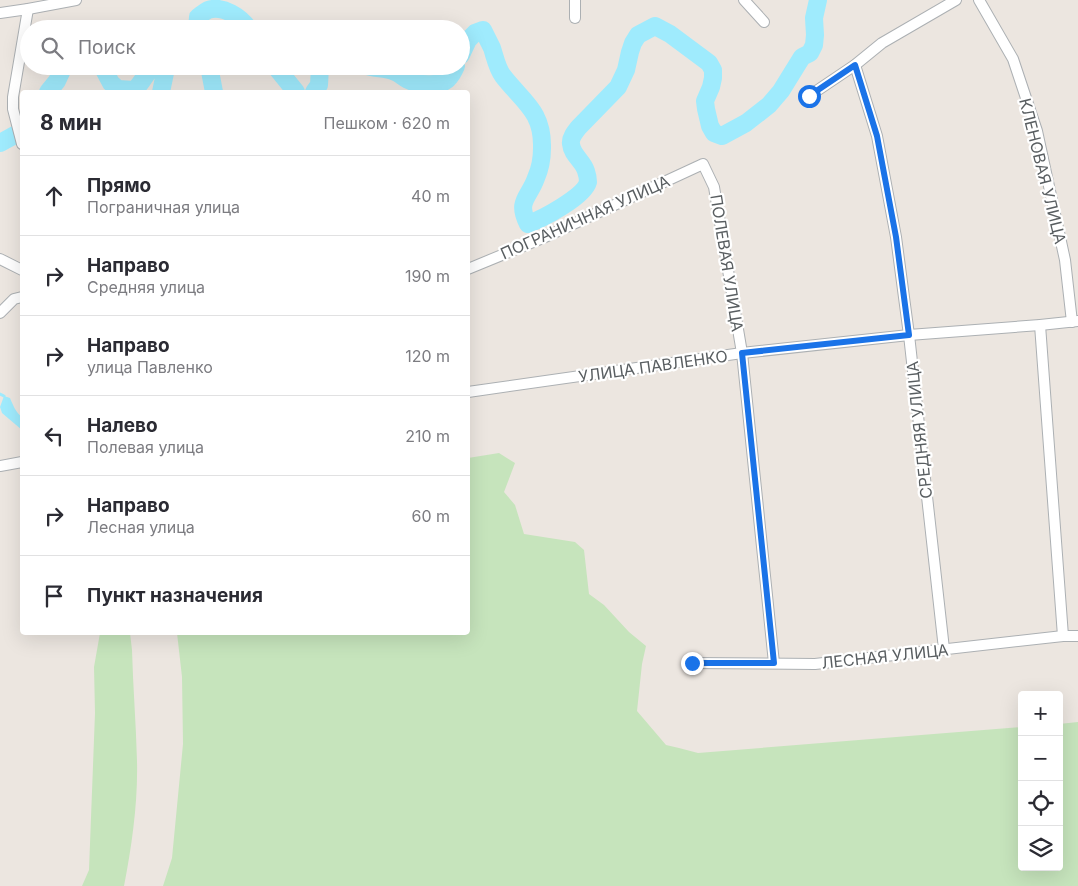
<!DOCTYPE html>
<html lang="ru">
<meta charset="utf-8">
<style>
body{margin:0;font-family:Inter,sans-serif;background:#f7f7f7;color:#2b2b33}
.controls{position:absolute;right:15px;bottom:15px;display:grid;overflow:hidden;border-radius:5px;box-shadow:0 5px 20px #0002}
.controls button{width:45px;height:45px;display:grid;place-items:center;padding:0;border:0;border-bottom:1px solid #e1e1e2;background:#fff;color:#2b2b33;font:25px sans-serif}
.stop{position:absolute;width:15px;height:15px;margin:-11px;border:4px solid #1a73e8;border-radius:50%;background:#fff}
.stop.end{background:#1a73e8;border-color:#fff;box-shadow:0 1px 5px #0008}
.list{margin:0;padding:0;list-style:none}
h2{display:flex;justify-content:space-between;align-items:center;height:65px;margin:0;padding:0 20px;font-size:21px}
h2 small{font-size:16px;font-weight:400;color:#7c7c81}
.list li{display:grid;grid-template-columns:32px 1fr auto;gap:15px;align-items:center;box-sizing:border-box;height:80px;padding:0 20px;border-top:1px solid #e1e1e2}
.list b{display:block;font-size:19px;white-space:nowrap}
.list p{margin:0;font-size:16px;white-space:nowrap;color:#7c7c81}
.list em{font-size:16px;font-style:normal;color:#7c7c81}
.icon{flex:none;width:28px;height:28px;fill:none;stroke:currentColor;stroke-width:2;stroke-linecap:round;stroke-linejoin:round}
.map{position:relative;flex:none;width:1078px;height:886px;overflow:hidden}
.search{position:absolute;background:#fff;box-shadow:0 5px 20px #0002;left:20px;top:20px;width:450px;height:55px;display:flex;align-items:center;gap:12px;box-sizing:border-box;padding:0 18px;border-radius:28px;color:#7c7c81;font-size:19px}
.panel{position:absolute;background:#fff;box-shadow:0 5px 20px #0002;left:20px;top:90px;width:450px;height:545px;border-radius:5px}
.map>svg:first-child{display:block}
.green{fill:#c6e4bc}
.water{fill:#9febfd}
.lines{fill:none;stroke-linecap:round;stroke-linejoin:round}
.stream{stroke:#9febfd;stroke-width:3}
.river{stroke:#9febfd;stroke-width:18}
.minor-casing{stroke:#acb0b3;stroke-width:12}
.minor{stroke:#fff;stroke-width:10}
.route{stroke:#1a73e8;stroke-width:6}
.labels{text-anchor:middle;stroke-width:4.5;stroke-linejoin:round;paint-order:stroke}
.street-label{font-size:16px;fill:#595e61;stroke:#fff}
</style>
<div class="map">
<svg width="1078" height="886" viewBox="0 0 1078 886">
<rect width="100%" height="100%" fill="#ece6e0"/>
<!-- green -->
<g class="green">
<polygon points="499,453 515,463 504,492 515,505 524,534 575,542 584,550 589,594 604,605 629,632 646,646 642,664 637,711 666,745 679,748 698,753 1022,727 1022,867 1059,867 1059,724 1078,722 1078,886 163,886 172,858 183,744 182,677 177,633 468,632 468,458"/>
<path d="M 100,633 L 130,633 L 132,650 C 133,687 136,724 137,761 C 138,802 132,845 124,886 L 82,886 L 89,870 L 95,713 L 94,667 Z"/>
</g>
<!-- water -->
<path class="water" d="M 4,396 L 10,398 C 13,405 16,413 22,417 L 22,430 L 2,413 L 0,407 Z"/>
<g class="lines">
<!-- stream -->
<polyline class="stream" points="0,394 4,396"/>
<!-- river -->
<g class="river">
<path d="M 197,29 L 198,17 C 202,14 204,12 208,10 C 223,5 241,17 249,29"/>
<path d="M 461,55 L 468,40 L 475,33 L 483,30 C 486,36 489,42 492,48 C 495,57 497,68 503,76 C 523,102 543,111 542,148 C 542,158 540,169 536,178 C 529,198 516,201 528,224 C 542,219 584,197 588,182 C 588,179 587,174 586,171 C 583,161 572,155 571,144 C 570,138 575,132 579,127 L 618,87 L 626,70 L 630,52 L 633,43 L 638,35 L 655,26 L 670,34 L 709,63 L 713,70 L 713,78 L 711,87 L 705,101 L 706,109 L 710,126 L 714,133 L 722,136 L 746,123 L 769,105 L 781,91 L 802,57 L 810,53 L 814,45 L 815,35 L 814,18 L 818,0"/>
<path d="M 102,66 L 111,83 L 118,89 L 135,90 C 141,83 145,76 151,68 L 159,67 L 165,73 L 161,92"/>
<polyline points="209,66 214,92"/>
<polyline points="275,66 296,92"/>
<path d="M 367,66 C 376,69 386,68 395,72 C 400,74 404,78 408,80 C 417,85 440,86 447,80 C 451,76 454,71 456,66"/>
<polyline points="48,92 57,81 64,66"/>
<polyline points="314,92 319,85 320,66"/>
<polyline points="0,143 22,131"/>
</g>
<defs>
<g id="minor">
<polyline points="744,0 764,22"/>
<polyline points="979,0 1013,59 1037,131 1065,260 1072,322"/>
<polyline points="0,13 28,9 76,0"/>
<polyline points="575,18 575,0"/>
<polyline points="855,65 877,136 896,237 909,335 944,649"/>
<polyline points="809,96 855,65 882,43 956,0"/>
<polyline points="22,144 13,109 13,97 28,9"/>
<polyline points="0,259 22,270"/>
<polyline points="468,269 543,238 703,164 714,187 742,353 774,663"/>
<polyline points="0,313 14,299 22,297"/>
<polyline points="1040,325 1063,636"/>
<polyline points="468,392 742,353 909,335 1040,325 1078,321"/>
<polyline points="0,466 22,462"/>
<polyline points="692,663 815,664 1063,636 1078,636"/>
</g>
</defs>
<!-- minor casing -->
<use href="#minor" class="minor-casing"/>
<!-- minor -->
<use href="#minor" class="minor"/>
</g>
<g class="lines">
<!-- route -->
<polyline class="route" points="692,663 774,663 742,353 909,335 896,237 877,136 855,65 809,96"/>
</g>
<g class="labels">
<!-- street labels -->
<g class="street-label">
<text transform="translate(1043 171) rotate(76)" y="6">КЛЕНОВАЯ УЛИЦА</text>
<text transform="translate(585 217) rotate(-24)" y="6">ПОГРАНИЧНАЯ УЛИЦА</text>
<text transform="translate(727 263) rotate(81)" y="6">ПОЛЕВАЯ УЛИЦА</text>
<text transform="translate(653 366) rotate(-8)" y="6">УЛИЦА ПАВЛЕНКО</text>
<text transform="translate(919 430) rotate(-96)" y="6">СРЕДНЯЯ УЛИЦА</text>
<text transform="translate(885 656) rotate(-6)" y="6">ЛЕСНАЯ УЛИЦА</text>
</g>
</g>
</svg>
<div class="controls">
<button>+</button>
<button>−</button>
<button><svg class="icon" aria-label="locate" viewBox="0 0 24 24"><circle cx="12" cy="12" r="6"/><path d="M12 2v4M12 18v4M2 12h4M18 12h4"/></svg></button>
<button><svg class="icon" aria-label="layers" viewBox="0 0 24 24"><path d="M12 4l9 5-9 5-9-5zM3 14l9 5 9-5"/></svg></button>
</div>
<div class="stop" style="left:809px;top:96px"></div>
<div class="stop end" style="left:692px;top:663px"></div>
<div class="search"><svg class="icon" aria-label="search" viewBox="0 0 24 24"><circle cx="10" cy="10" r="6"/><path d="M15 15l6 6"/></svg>Поиск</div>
<section class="panel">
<h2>8 мин<small>Пешком · 620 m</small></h2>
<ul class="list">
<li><svg class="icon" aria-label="ahead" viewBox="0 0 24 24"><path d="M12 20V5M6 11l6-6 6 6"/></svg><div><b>Прямо</b><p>Пограничная улица</p></div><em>40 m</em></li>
<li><svg class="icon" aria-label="right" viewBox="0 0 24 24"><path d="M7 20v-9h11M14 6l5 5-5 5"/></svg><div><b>Направо</b><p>Средняя улица</p></div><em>190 m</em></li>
<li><svg class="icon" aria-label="right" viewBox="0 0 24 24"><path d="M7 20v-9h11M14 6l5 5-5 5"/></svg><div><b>Направо</b><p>улица Павленко</p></div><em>120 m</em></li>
<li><svg class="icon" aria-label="left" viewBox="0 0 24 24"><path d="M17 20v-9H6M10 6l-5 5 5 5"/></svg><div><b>Налево</b><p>Полевая улица</p></div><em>210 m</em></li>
<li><svg class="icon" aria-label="right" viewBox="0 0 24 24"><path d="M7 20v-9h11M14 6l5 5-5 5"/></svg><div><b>Направо</b><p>Лесная улица</p></div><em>60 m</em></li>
<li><svg class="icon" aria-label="arrive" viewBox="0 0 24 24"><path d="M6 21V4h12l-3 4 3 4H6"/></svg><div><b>Пункт назначения</b></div></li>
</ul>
</section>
</div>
